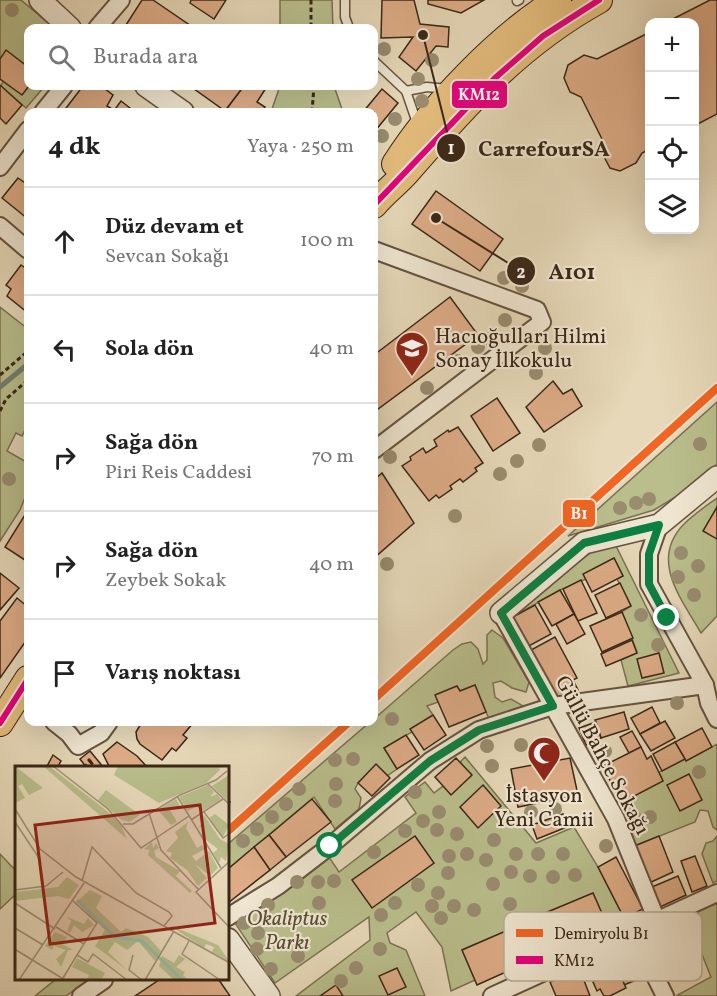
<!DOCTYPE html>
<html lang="tr">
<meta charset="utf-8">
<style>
body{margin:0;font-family:Vollkorn,serif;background:#f2f2f2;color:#222}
.controls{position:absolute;right:18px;top:18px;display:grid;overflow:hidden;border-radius:12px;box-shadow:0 6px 24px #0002}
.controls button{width:54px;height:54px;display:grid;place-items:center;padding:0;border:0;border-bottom:2px solid #e0e0e0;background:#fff;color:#222;font:30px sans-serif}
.stop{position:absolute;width:18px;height:18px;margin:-14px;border:4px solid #0b8043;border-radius:50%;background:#fff}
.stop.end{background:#0b8043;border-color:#fff;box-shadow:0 2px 6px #0008}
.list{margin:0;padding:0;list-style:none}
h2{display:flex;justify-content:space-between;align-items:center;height:78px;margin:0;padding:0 24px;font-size:26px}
h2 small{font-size:20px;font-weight:400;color:#767676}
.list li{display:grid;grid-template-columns:39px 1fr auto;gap:18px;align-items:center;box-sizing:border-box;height:108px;padding:0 24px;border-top:2px solid #e0e0e0}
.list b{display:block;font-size:22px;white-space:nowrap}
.list p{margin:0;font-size:20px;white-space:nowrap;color:#767676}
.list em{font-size:20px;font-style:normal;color:#767676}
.icon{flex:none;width:33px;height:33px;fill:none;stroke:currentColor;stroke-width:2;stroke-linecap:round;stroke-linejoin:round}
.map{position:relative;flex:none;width:717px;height:996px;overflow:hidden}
.search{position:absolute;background:#fff;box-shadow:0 6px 24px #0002;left:24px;top:24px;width:354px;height:66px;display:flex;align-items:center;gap:15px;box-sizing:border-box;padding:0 21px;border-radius:12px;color:#767676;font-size:22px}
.panel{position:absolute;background:#fff;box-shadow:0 6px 24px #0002;left:24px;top:108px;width:354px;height:618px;border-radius:12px}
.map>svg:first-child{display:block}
.green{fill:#b9be8c;stroke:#7a7252;stroke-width:1.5}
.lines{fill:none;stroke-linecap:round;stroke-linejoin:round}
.stream{stroke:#727f6f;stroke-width:5}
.building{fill:#ddac87;stroke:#3a2717;stroke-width:1.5}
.service-casing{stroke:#65533f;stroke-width:11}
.minor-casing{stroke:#65533f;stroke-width:20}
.tertiary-casing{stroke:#65533f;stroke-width:24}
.primary-casing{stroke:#3a2717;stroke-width:28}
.path{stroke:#3a2717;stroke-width:3;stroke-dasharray:4.5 3;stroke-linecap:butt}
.service{stroke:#efe6d1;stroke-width:8}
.minor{stroke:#efe6d1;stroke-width:16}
.tertiary{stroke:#efe6d1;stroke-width:21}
.primary{stroke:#e3bc7c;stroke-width:26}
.bus-1-casing{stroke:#efe6d1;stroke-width:10}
.bus-1{stroke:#e5007d;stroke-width:6}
.rail-1-casing{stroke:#efe6d1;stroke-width:12}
.rail-1{stroke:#f26522;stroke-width:8}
.tree{fill:#998c6f}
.route{stroke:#0b8043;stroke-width:8}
.labels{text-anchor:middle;stroke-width:4.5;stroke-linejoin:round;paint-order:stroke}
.poi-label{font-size:21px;fill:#3a2717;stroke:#efe6d1;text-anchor:start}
.street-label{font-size:21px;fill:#3a2717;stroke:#efe6d1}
.park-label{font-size:21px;font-style:italic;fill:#5a4d34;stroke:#efe6d1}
.inset-river{fill:none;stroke:#97baaa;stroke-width:3}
.inset-road{fill:none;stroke:#a19178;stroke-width:1.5}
.view{fill:#8f2418;fill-opacity:0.15;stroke:#8f2418;stroke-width:3}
.inset-edge{fill:none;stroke:#3a2717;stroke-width:3}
.key{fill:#efe6d1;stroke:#b9ad99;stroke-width:1.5}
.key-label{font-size:16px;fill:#3a2717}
.leader{fill:none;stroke:#3a2717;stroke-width:2}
.callout-dot{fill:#3a2717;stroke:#efe6d1;stroke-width:2}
.mark-label{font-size:18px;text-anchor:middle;font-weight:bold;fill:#fff}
.callout-label{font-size:22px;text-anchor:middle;font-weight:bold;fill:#3a2717;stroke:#efe6d1;stroke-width:4.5;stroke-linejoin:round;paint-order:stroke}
.line-badge{stroke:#efe6d1;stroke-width:2}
.badge-label{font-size:16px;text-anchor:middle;font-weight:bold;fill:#fff}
</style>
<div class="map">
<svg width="717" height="996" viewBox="0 0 717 996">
<rect width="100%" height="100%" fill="#e6d8b8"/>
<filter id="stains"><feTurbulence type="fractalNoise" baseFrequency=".00333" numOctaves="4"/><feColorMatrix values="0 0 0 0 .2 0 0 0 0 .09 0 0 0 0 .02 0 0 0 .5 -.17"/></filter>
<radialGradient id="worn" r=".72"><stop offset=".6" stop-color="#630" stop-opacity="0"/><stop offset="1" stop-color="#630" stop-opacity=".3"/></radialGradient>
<!-- green -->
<g class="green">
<polygon points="0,0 21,0 54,28 28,28 28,86 45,86 26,108 1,86 3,81 0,79"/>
<polygon points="280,0 332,0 333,28 280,28"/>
<polygon points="280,86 334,86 343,112 271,112"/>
<polygon points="0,307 28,329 28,424 22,436 16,433 7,451 28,463 28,490 20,510 0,541"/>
<polygon points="717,402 717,464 689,489 654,510 568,536"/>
<path d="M 717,498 L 717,616 L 701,633 C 681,598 649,560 684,524 C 694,514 706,506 717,498 Z"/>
<polygon points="604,543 615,544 679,673 628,686 621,660 637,652 622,612 631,606 617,579 623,576 614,558 584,574 586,579 560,590 511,618 509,613"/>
<polygon points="492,630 503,638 529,682 526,692 512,688 501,681 493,683 495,697 502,702 511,699 525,707 489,719 475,685 460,691 457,686 436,695 438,702 427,706 433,715 411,729 412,732 384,748 397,769 387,776 376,765 358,783 355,789 361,798 359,809 335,829 314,797 228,869 228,844 370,722 374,722 374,719 453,650 462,644 471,642 478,649 483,664 487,660 487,635"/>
<polygon points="717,744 717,830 713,827 708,811 700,810 695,822 632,847 616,805 663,781 659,772 685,759 686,761"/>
<polygon points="465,757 536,843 574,827 598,867 622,914 606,923 593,893 462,950 475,980 451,991 442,947 416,912 387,933 390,943 406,950 425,996 296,996 370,940 369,917 275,983 235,923 329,857 339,872 416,813 405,797 425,782 434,793 443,786 451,794 471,776 460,762"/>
<polygon points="717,836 717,881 713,883 702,854 706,843 713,841"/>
<polygon points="0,854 16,871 16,894 0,909"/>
<polygon points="717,903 717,996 676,996 711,977 687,917"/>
<polygon points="55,980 88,980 66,996 35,996"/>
</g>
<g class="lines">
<!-- stream -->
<polyline class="stream" points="0,387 28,364"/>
</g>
<!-- building -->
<g class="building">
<polygon points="142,0 153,0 194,28 124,28"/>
<polygon points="191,0 226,0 214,19 190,3"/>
<polygon points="382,0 414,0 420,24 449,27 448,47 436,46 416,71 399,57 413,37 381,38"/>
<polygon points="428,0 484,0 461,13 428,4"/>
<polygon points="710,0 717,0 717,114 694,126 694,22 667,22"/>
<polygon points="650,32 650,149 642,153 636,163 620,171 610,168 602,153 604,143 581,97 570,92 564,78 568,65 584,55 597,59"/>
<polygon points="6,50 28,67 29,86 22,95 0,79 0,59"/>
<polygon points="0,85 22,105 6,124 0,118"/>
<polygon points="83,86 101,86 113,95 107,106 112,109 109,112 63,112"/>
<polygon points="190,86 244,86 225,111"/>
<polygon points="244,86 262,86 266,88 257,102 265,107 262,112 225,111"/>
<polygon points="382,89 398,103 375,131 374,112 363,112"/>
<polygon points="121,101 135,112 113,112"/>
<polygon points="18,178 28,185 28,219 2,198"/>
<polygon points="436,191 503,239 480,271 412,224"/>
<polygon points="21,265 28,270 28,313 7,296 11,289 6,285"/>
<polygon points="450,297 478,335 374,412 374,355"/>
<polygon points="553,381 563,394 572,389 582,406 544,432 526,407"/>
<polygon points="497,398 520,433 493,451 471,416"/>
<polygon points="458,427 483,463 475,468 477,471 463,482 460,479 450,486 452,489 439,498 436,495 429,501 402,466 411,460 410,457 423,448 426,453 437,446 434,440 448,430 449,432"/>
<polygon points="382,473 414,523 374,558 374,480"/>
<polygon points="717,507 717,539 703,531"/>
<polygon points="28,510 28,562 5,547"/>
<polygon points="614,558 623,576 592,592 583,574"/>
<polygon points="0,573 19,588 0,610"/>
<polygon points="581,580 597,613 578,621 563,589"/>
<polygon points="620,583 631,606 606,618 595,595"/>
<polygon points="560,590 574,614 552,626 538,602"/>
<polygon points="17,598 28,607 28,638 0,678 0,621"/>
<polygon points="535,605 551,634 527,647 511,618"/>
<polygon points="622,612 633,638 602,652 590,626"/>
<polygon points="574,614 585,634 567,644 556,624"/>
<polygon points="555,637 577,678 573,680 578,690 559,700 531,650"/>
<polygon points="632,640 637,653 606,666 601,654"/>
<polygon points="659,653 664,673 642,678 637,659"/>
<polygon points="475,685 486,712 449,727 435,695 457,686 460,691"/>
<polygon points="652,707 660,723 640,734 631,718"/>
<polygon points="624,712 629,729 601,738 595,720"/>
<polygon points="433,715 446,735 424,750 410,729"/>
<polygon points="665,721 675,738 651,751 640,734"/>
<polygon points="142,722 194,722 183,735 187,738 176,751 172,748 162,760 140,744 137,739 136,732"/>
<polygon points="596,722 601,738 586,745 579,728"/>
<polygon points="702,728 712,747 686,761 675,742"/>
<polygon points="632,731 641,747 629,753 620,737"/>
<polygon points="406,735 419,755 397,769 384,748"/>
<polygon points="117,742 137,756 148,768 110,768 103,754"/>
<polygon points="675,742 685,759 662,771 653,754"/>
<polygon points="641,747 647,759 651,756 663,781 621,803 603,766"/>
<polygon points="90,751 104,768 87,768 80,759"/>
<polygon points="53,755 61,761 57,768 46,768"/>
<polygon points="456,758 472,775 451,795 435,777"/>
<polygon points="570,758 578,795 518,807 511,769"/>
<polygon points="376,764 390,778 372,796 358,783"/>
<polygon points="689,774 702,800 680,811 667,785"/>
<polygon points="483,785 501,806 478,828 460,807"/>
<polygon points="312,799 331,822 286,857 269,835"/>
<polygon points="563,814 567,827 537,839 532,825"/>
<polygon points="269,835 286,857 270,870 254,847"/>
<polygon points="415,836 434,863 372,908 352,880"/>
<polygon points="659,836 673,872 647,884 632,847"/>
<polygon points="254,847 270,870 228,903 228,869"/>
<polygon points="695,856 707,886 692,892 681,861"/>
<polygon points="616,857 643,909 624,918 598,867"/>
<polygon points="678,876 686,895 660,907 652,887"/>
<polygon points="593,893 608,927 548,953 533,918"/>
<polygon points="522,924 537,958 477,985 462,950"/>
<polygon points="624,951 636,980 624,985 612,957"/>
<polygon points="612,957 626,988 610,996 604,996 600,989 597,991 593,982 596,980 590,967"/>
<polygon points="397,968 406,987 388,995 379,976"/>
<polygon points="580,970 590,996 556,996 550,982"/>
<polygon points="159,980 219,980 230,996 135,996"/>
<polygon points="336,985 343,996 320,996"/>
</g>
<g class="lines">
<defs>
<g id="service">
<polyline points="345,0 345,17 349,28"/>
<polyline points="517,1 519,0"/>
<polyline points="374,61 406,91 418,126"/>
<polyline points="406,91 427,87 448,89"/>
</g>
<g id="minor">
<polyline points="97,28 121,0"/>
<polyline points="43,112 64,86"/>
<polyline points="0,167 28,130"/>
<polyline points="0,226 28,250"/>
<polyline points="374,250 537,310 542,322 374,450"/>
<polyline points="659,525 649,554 649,584 705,685 709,703 717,719"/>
<polyline points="501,613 616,819 657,921"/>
<polyline points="54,722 69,734 78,746 101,733 109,722"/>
<polyline points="228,917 278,886 330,846 430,761 479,730 553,706 705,685"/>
<polyline points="633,932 665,996"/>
<polyline points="81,996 104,980"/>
<polyline points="492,996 717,893"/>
</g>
<g id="tertiary">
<polyline points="40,0 70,28"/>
<polyline points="146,86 183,112"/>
<polyline points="501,613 584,543 659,525 717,477"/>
<polyline points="228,939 269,996"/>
</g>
<g id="primary">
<path d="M 395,164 C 431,107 500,35 558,0"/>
<path d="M 374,205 C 383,194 396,184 406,173 C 465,105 519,44 599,0"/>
<polyline points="0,723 28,679"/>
</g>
</defs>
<!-- service casing -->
<use href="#service" class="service-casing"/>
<!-- minor casing -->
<use href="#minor" class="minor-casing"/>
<!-- tertiary casing -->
<use href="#tertiary" class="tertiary-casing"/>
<!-- primary casing -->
<use href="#primary" class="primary-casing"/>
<!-- path -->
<g class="path">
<polyline points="311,0 311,28"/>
<polyline points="312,112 314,86"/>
<polyline points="0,375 28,351"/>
<polyline points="0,411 6,399 28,380"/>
<polyline points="90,761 95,768"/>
<polyline points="84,768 90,761 88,759"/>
<polyline points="228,803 230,801"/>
</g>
<!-- service -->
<use href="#service" class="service"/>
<!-- minor -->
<use href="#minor" class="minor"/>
<!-- tertiary -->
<use href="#tertiary" class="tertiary"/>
<!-- primary -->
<use href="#primary" class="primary"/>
<defs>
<g id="bus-1">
<polyline points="374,205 495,78 543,36 599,0"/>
<polyline points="0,723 28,679"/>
</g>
</defs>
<!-- bus-1 casing -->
<use href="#bus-1" class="bus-1-casing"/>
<!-- bus-1 -->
<use href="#bus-1" class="bus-1"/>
<defs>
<g id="rail-1">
<polyline points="374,699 717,388"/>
<polyline points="228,831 349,722"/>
</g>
</defs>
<!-- rail-1 casing -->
<use href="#rail-1" class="rail-1-casing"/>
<!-- rail-1 -->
<use href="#rail-1" class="rail-1"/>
</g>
<!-- trees -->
<g class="tree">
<circle cx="12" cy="10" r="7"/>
<circle cx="384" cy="49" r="7"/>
<circle cx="432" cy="60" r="7"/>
<circle cx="418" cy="79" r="7"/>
<circle cx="422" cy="101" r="7"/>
<circle cx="395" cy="119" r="7"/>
<circle cx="382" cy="136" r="7"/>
<circle cx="504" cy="278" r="7"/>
<circle cx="522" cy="286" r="7"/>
<circle cx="505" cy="320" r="7"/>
<circle cx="490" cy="339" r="7"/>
<circle cx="478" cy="347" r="7"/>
<circle cx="545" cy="348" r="7"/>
<circle cx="458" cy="361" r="7"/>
<circle cx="536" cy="373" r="7"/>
<circle cx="427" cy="388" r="7"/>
<circle cx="700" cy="444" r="7"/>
<circle cx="539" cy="445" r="7"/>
<circle cx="390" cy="457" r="7"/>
<circle cx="517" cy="461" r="7"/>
<circle cx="500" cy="474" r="7"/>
<circle cx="9" cy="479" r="7"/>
<circle cx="649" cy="499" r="7"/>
<circle cx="636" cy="503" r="7"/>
<circle cx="620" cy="508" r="7"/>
<circle cx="455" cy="516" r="7"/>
<circle cx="681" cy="553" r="7"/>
<circle cx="387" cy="564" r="7"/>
<circle cx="698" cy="566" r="7"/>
<circle cx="678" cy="577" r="7"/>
<circle cx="694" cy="595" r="7"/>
<circle cx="641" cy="615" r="7"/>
<circle cx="658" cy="645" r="7"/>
<circle cx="677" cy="703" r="7"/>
<circle cx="392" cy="719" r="7"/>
<circle cx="521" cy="745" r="7"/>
<circle cx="487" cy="746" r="7"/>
<circle cx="605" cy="751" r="7"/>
<circle cx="353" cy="759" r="7"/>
<circle cx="335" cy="760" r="7"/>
<circle cx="492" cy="766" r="7"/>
<circle cx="699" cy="772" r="7"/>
<circle cx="336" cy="784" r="7"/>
<circle cx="299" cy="789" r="7"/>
<circle cx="415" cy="792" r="7"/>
<circle cx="335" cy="801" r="7"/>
<circle cx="286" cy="804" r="7"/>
<circle cx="555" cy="809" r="7"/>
<circle cx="439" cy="812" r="7"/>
<circle cx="531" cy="812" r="7"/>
<circle cx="272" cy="817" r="7"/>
<circle cx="650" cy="817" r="7"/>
<circle cx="635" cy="818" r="7"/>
<circle cx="423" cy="821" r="7"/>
<circle cx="257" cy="829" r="7"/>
<circle cx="437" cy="830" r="7"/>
<circle cx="405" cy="831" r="7"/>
<circle cx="457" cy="834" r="7"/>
<circle cx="494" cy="840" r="7"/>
<circle cx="243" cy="841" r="7"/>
<circle cx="606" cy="846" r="7"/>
<circle cx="374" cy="852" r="7"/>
<circle cx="467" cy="854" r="7"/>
<circle cx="516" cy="854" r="7"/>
<circle cx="538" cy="854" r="7"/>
<circle cx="563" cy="854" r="7"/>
<circle cx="449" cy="856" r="7"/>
<circle cx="486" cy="860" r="7"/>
<circle cx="511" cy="872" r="7"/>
<circle cx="448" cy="873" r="7"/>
<circle cx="575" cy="875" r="7"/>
<circle cx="530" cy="876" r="7"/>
<circle cx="553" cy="877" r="7"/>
<circle cx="334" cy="881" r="7"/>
<circle cx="297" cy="882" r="7"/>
<circle cx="318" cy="882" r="7"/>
<circle cx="493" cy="884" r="7"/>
<circle cx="418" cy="885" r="7"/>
<circle cx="438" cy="893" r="7"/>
<circle cx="319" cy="903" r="7"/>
<circle cx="395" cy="903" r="7"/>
<circle cx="510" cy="904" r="7"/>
<circle cx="268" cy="905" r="7"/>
<circle cx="432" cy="906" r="7"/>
<circle cx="454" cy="906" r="7"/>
<circle cx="474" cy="910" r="7"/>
<circle cx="381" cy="915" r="7"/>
<circle cx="441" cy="918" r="7"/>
<circle cx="286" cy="919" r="7"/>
<circle cx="244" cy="923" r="7"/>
<circle cx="258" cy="933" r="7"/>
<circle cx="257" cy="949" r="7"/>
<circle cx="380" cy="949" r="7"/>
<circle cx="298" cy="956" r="7"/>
<circle cx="356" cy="968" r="7"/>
<circle cx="271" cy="969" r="7"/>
<circle cx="341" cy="981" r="7"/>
</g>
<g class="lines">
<!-- route -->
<polyline class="route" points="330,846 430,761 479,730 553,706 501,613 584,543 659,525 649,554 649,584 667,618"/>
</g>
<!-- icons -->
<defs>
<symbol id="school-pin" viewBox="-11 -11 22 30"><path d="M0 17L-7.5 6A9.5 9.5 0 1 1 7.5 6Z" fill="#8f2418" stroke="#efe6d1"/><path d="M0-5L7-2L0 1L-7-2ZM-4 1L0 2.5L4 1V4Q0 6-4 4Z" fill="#fff"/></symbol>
<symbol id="mosque-pin" viewBox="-11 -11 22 30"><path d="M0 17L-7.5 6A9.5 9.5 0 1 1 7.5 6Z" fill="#8f2418" stroke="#efe6d1"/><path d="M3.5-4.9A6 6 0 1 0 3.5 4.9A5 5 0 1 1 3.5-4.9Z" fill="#fff"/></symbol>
</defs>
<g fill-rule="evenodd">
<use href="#school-pin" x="393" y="329" width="38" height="52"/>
<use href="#mosque-pin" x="525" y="734" width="38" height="52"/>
</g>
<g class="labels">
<!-- poi labels -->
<g class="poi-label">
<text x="435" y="343">Hacıoğulları Hilmi<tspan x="435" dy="24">Sonay İlkokulu</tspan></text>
<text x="544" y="802" text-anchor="middle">İstasyon<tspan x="544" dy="24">Yeni Camii</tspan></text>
</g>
<!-- street labels -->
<g class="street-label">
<text transform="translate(603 755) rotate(62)" y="7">Güllü Bahçe Sokağı</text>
</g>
<!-- park labels -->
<g class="park-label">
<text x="287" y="925">Okaliptus<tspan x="287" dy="24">Parkı</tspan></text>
</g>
</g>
<!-- overview -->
<g transform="translate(15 766)">
<rect width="214" height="214" fill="#e6d8b8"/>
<path d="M 0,0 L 28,22 L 14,29 L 7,18 L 3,20 L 10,32 L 0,37 ZM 28,0 L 34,0 L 92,45 L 106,59 L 112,73 ZM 103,0 L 204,0 L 205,4 L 191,17 L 144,37 L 99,9 ZM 214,9 L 214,37 L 197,20 ZM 193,19 L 199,26 L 195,31 L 202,28 L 206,33 L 186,46 L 182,40 L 173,45 L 164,31 ZM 91,24 L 125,49 L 114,56 L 107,54 L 83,34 ZM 161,33 L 166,42 L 155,44 L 162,56 L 156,59 L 143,44 ZM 200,48 L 214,59 L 208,71 L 194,52 ZM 189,49 L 205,73 L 214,78 L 211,95 L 206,91 L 204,97 L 198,87 L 203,83 L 191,74 L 188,60 L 183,62 L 187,57 L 184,52 ZM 173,56 L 171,62 L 182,82 L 187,79 L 190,83 L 177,90 L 181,95 L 194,85 L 203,102 L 195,110 L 180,98 L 192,112 L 183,120 L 172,104 L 155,92 L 157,87 L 151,85 L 163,72 L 160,66 ZM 137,76 L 138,82 L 141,77 L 144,82 L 139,85 L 141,91 L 165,105 L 161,110 L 177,125 L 175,127 L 133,89 L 134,84 L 129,83 ZM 52,111 L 64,119 L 54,133 L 43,130 L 0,135 L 0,126 L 43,121 ZM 75,124 L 87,130 L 81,142 L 106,166 L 111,162 L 133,171 L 146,185 L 140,195 L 123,175 L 112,184 L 100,176 L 93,186 L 112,204 L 80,180 L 90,164 L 61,136 ZM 52,151 L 69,158 L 73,152 L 79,159 L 67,166 L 59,159 L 55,167 L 52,165 L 56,155 ZM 154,159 L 203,179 L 214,195 L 197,186 L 199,181 L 191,178 L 189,182 ZM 40,166 L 52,171 L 47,178 L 58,184 L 53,184 L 46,201 L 41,193 L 51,184 L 39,180 L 37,184 L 30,180 ZM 164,189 L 180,199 L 170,193 L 161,201 L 170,206 L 168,209 L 173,214 L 159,214 L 144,200 L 147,190 L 159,197 ZM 62,192 L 90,207 L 86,214 L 72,214 L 74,209 L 57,201 Z" fill="#b9be8c"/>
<path class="inset-river" d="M 62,134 L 100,171 L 127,175 L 167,214"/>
<path class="inset-road" d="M 38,0 L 93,43 L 126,82 L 174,50M 193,18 L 215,39M 162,30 L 206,102M 0,43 L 25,83 L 61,111 L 215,197M 189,46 L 208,72 L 215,67M 134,47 L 146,84 L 183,123M 176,54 L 208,33M 0,56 L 24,92M 108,58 L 118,58 L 165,29 L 201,14 L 212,5M 215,95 L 181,126 L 215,162M 67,115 L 77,81 L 121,127 L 154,146 L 157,150 L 149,160M 0,124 L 31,120 L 48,106M 57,134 L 82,157 L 62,189 L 73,196 L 78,188 L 112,214M 0,137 L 40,163M 41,161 L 69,178M 0,162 L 28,179M 174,175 L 167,188 L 205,214M 1,184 L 50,214M 118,189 L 114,204 L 127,214M 48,212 L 62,189M 4,214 L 69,117M 130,214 L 159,165"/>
<path class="view" d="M 185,39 L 200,157 L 35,178 L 20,59 Z"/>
<rect width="214" height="214" class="inset-edge"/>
</g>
<!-- legend -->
<rect x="504" y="912" width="198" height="69" rx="9" class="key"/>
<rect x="516" y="929" width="27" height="8" fill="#f26522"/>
<rect x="516" y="956" width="27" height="8" fill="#e5007d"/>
<g class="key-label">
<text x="554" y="939">Demiryolu B1</text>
<text x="554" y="966">KM12</text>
</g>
<!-- callouts -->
<path class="leader" d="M423 35L451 148M436 218L521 271"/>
<g class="callout-dot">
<circle cx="423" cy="35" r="6"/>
<circle cx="436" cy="218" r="6"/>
<circle cx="451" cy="148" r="15"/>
<circle cx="521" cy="271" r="15"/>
</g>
<g class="mark-label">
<text x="451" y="154">1</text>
<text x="521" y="278">2</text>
</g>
<g class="callout-label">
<text x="544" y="156">CarrefourSA</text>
<text x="572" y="279">A101</text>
</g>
<g class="line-badge">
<rect x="451" y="80" width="57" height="29" rx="6" fill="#e5007d"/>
<rect x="562" y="499" width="34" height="29" rx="6" fill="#f26522"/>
</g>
<g class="badge-label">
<text x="479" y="100">KM12</text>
<text x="579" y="519">B1</text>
</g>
<rect width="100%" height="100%" filter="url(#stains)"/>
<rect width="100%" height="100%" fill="url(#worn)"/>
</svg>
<div class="controls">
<button>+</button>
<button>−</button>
<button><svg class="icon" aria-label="locate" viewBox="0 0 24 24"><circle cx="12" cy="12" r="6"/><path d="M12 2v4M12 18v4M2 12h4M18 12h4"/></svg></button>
<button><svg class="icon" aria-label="layers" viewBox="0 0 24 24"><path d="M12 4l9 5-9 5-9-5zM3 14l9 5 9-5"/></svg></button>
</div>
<div class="stop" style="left:330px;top:846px"></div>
<div class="stop end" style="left:667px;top:618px"></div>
<div class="search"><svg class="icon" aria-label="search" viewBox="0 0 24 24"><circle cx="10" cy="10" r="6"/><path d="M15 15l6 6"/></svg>Burada ara</div>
<section class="panel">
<h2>4 dk<small>Yaya · 250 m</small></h2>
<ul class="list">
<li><svg class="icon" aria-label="ahead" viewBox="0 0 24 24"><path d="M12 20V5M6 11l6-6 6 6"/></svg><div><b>Düz devam et</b><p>Sevcan Sokağı</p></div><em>100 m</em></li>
<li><svg class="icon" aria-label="left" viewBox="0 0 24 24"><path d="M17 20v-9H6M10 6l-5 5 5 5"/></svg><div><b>Sola dön</b></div><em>40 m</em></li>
<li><svg class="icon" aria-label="right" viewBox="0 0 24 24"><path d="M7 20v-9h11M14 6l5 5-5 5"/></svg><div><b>Sağa dön</b><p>Piri Reis Caddesi</p></div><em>70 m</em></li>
<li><svg class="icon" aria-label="right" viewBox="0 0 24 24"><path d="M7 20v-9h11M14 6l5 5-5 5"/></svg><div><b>Sağa dön</b><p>Zeybek Sokak</p></div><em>40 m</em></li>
<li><svg class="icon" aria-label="arrive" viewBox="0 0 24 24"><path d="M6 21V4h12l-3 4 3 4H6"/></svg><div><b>Varış noktası</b></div></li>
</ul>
</section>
</div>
